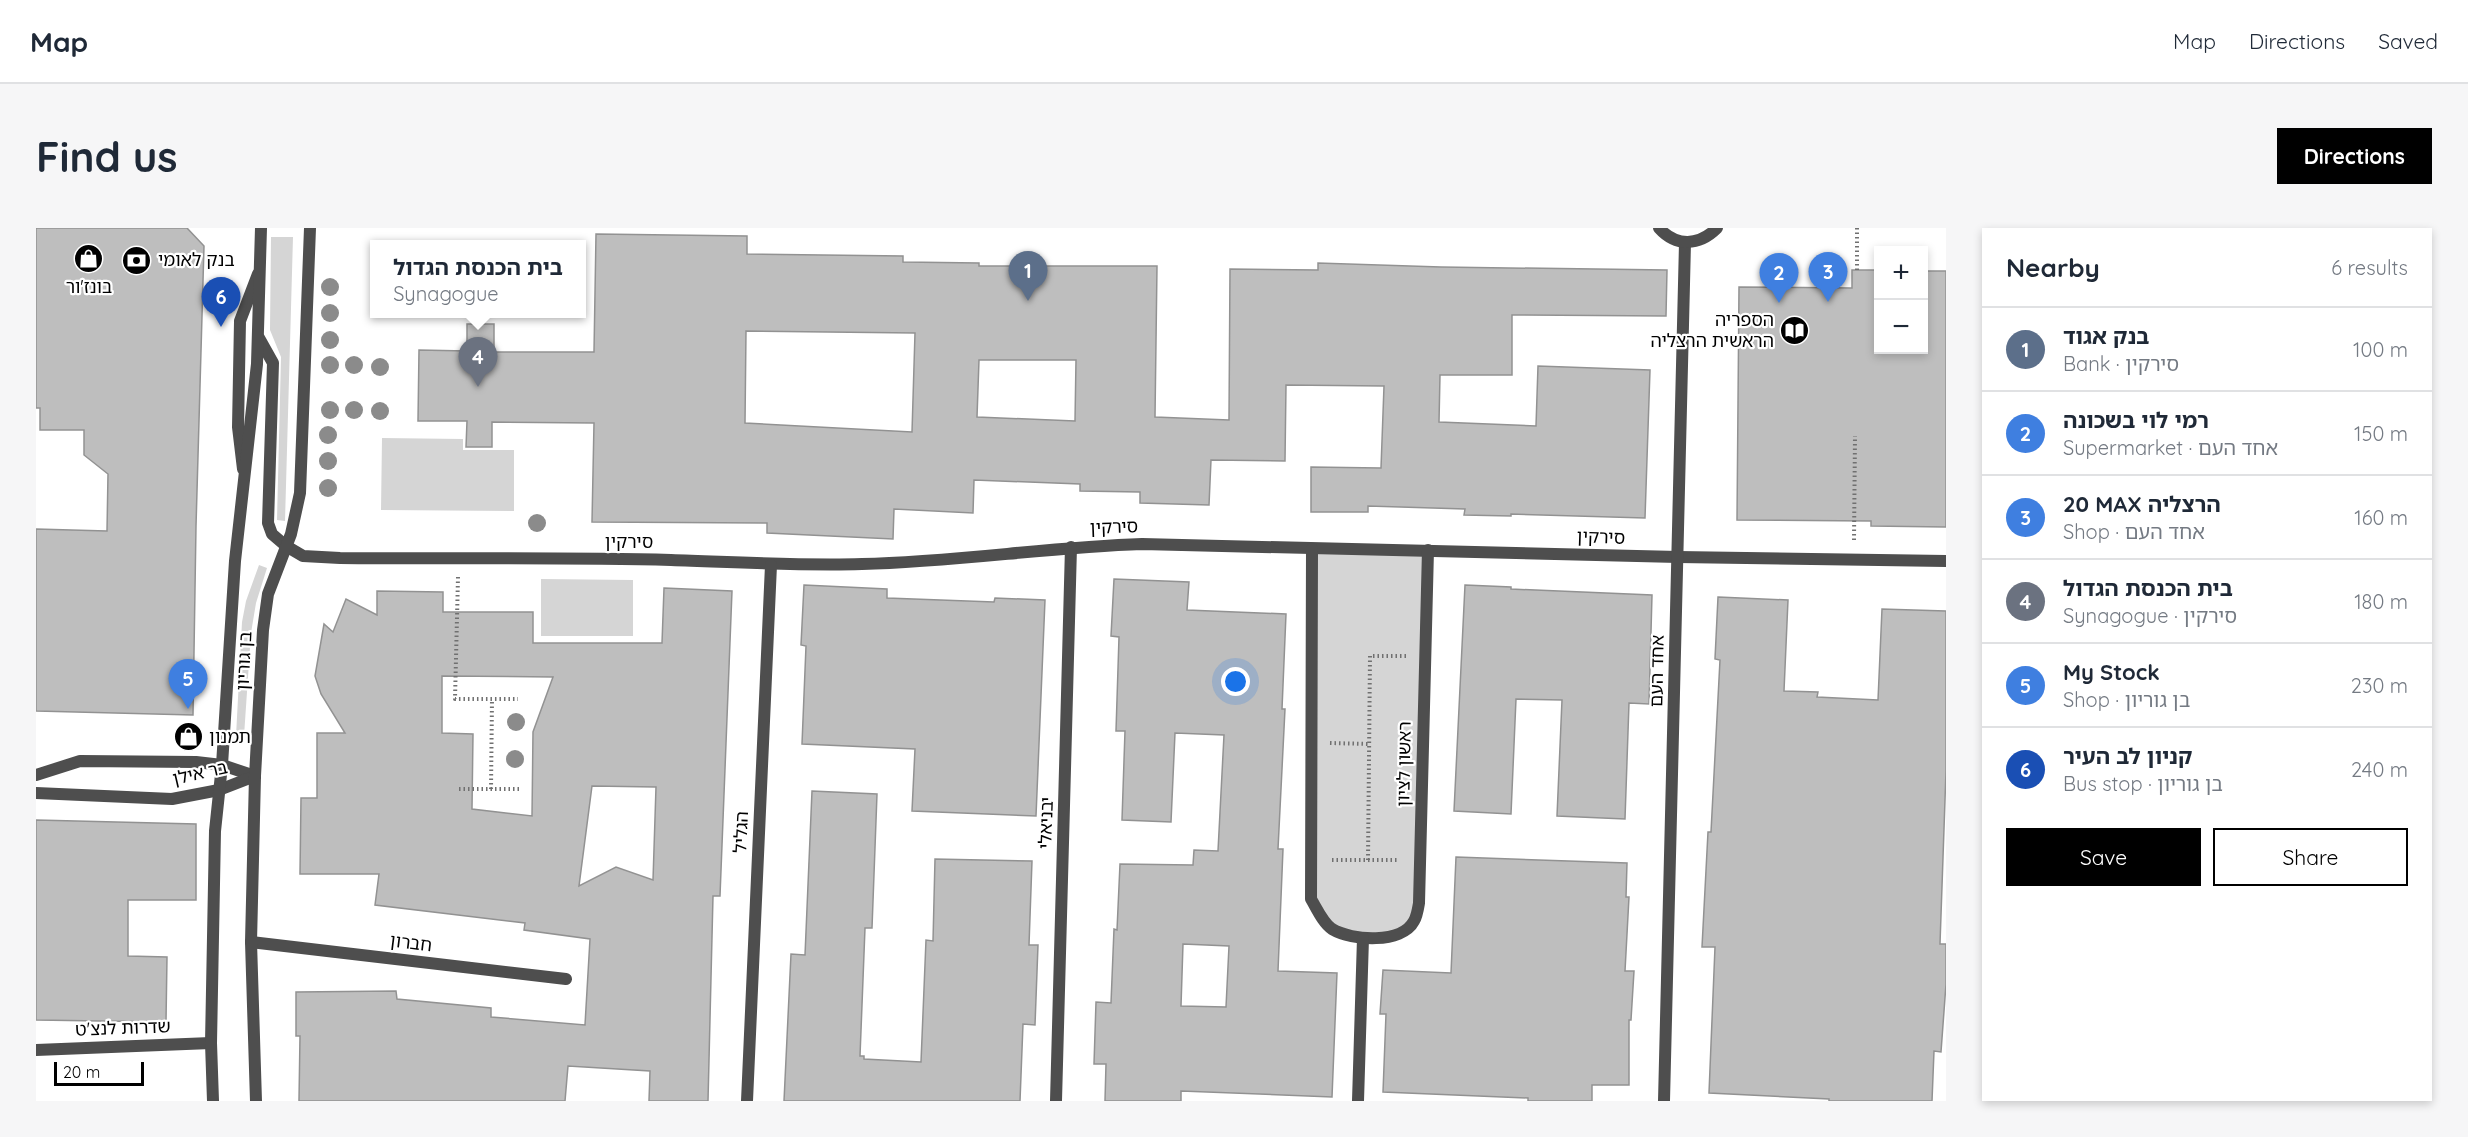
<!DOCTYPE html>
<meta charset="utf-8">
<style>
body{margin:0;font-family:Quicksand,"Noto Sans Hebrew",sans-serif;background:#f6f6f7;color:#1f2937}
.controls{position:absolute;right:18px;top:18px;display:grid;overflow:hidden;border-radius:0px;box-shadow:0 3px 9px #0003}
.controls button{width:54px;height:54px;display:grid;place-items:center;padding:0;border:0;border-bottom:2px solid #e0e1e3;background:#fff;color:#1f2937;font:30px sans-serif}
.scale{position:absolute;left:18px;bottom:15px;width:90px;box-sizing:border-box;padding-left:6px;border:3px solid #000;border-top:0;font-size:16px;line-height:21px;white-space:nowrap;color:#000;-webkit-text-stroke:4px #fff;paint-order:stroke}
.you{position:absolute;left:1200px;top:454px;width:21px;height:21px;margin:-15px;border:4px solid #fff;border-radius:50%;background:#1a73e8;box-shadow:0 0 0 9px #1a73e833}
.badge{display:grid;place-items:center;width:39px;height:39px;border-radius:50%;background:#000;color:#fff;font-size:20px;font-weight:700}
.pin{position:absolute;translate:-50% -50px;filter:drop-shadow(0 2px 3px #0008)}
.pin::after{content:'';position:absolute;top:32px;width:21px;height:18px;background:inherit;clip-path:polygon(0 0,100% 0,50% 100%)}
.popup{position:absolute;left:334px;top:12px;width:216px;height:78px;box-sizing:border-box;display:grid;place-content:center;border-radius:0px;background:#fff;filter:drop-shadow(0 2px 4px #0005);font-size:20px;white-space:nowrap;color:#747a83}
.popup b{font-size:22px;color:#1f2937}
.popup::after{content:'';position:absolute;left:50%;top:100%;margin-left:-12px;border:12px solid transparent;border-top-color:#fff}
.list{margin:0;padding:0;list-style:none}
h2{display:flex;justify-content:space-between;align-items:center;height:78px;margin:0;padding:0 24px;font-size:26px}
h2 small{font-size:20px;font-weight:400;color:#747a83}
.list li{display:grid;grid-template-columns:39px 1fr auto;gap:18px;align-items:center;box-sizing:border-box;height:84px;padding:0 24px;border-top:2px solid #e0e1e3}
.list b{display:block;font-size:22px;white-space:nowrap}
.list p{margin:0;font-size:20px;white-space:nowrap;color:#747a83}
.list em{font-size:20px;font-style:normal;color:#747a83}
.actions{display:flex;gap:12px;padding:18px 24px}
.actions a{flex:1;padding:14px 0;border:2px solid #000;border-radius:0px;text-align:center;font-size:21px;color:#000}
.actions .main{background:#000;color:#fff}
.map{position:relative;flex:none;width:1910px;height:873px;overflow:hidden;border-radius:0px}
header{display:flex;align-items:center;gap:36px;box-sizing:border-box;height:84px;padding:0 30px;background:#fff;border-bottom:2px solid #e0e1e3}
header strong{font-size:28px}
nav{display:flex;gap:33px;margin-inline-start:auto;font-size:21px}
.intro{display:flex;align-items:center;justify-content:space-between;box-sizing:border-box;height:144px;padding:0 36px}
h1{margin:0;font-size:42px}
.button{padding:15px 27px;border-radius:0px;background:#000;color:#fff;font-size:21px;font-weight:700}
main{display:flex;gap:36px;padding:0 36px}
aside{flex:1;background:#fff;border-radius:0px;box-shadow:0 3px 9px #0003}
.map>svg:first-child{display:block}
.green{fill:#d5d5d5}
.building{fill:#bebebe;stroke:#929292;stroke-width:1.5;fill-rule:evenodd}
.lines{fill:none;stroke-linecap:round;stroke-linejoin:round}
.path{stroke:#707070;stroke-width:4;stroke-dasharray:1.5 3;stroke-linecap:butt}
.service{stroke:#4e4e4e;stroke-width:12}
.minor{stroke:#4e4e4e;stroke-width:12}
.tertiary{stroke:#4e4e4e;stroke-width:12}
.tree{fill:#8b8b8b}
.labels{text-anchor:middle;stroke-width:4.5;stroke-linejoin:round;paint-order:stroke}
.poi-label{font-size:18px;fill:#000;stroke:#fff;text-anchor:start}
.street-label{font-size:18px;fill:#000;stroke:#fff}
</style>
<header>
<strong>Map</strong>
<nav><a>Map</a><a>Directions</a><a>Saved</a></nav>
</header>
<div class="intro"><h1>Find us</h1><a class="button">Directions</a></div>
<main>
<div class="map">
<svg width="1910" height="873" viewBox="0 0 1910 873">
<rect width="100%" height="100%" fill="#fff"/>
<!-- green -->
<g class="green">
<polygon points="235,9 257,9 249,293 241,292 245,129 234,102"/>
<polygon points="346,210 427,211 427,222 478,222 478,283 345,282"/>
<polygon points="1276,321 1392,322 1378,694 1355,708 1295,701 1275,671"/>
<polygon points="223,337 231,340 220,375 215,405 208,508 200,508 206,394 210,373"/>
<polygon points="505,351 597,352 597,408 505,408"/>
</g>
<!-- building -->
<g class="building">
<polygon points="0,0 151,0 168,18 160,298 157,487 0,483 0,301 71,303 72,246 48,227 48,202 4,202 4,180 0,180"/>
<path d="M 560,6 L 711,8 L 711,26 L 867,28 L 867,34 L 943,35 L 943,38 L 1121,38 L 1119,189 L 1193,192 L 1194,41 L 1282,42 L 1282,35 L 1405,39 L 1631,42 L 1630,88 L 1476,87 L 1476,147 L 1404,147 L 1403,194 L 1500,198 L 1502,138 L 1614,142 L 1609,290 L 1475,286 L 1475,288 L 1428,287 L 1429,281 L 1332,278 L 1332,284 L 1275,284 L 1275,239 L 1345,240 L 1348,158 L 1250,157 L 1249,233 L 1175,232 L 1173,277 L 1104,275 L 1104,264 L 1044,263 L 1044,256 L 938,252 L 937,285 L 858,281 L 857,311 L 731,305 L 731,295 L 556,294 L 558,195 L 456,194 L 456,219 L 430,219 L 431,193 L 382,193 L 383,122 L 431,123 L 431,96 L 458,96 L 458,124 L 558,124 ZM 710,103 L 879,105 L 876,204 L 709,195 ZM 943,132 L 1040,132 L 1039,193 L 941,189 Z"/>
<polygon points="1816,42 1842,42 1842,122 1887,122 1887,43 1910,43 1910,299 1835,298 1835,293 1701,292 1703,59 1816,60"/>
<path d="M 1078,351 L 1153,354 L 1151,382 L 1250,386 L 1246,481 L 1249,481 L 1242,621 L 1247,621 L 1242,743 L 1301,745 L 1296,869 L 1145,863 L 1145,873 L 1069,873 L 1070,836 L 1058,836 L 1060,774 L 1075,775 L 1078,701 L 1081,702 L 1084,636 L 1157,637 L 1158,622 L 1182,623 L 1188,507 L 1139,505 L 1135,594 L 1086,592 L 1089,503 L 1080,503 L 1083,409 L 1075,408 ZM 1147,716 L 1193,718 L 1190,779 L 1145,778 Z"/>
<polygon points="768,357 851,361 851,370 958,374 959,370 1009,372 1000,588 876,583 879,521 766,516 770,418 765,417"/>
<polygon points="1429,357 1475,359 1475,361 1616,367 1613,476 1593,475 1589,591 1521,588 1526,472 1480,471 1475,586 1418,583"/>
<path d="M 628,360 L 696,363 L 684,668 L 677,668 L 672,873 L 613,873 L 614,843 L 532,838 L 529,873 L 263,873 L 264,808 L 260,808 L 260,764 L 360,763 L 361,771 L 455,780 L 455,789 L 549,797 L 554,711 L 488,702 L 489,695 L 339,677 L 343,646 L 264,646 L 265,570 L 281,570 L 281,505 L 309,505 L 285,466 L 279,448 L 288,396 L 297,404 L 310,371 L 341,387 L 341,363 L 407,364 L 407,384 L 497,384 L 497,415 L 626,415 ZM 406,448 L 517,449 L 497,504 L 496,588 L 436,581 L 437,506 L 406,505 ZM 556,558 L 620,559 L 617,652 L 580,639 L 543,658 Z"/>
<polygon points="1682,369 1752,372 1748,463 1782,464 1781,469 1842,472 1846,381 1910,383 1910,543 1904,716 1910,716 1910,756 1905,824 1898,823 1896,873 1793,873 1793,871 1673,865 1679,719 1666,719 1672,604 1675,604 1684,432 1679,431"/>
<polygon points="776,563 841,566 836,700 829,700 824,828 828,828 828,831 885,834 890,712 897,713 899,631 996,633 993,717 1002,717 999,797 987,796 984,873 748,873 755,726 769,727"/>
<polygon points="0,592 160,596 160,672 92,672 92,728 131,729 130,794 0,792"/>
<polygon points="1420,629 1591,635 1590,669 1593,669 1589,743 1598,743 1595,792 1593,792 1593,857 1556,857 1556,873 1492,873 1492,870 1347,864 1350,786 1344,786 1347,742 1415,745"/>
</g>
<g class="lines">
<!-- path -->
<g class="path">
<polyline points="1821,0 1821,42"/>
<polyline points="1818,312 1819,208"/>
<polyline points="422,349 419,471 482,471"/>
<polyline points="1294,515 1333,516"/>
<polyline points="423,561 486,561"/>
<polyline points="455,561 456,471"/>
<polyline points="1296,632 1363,632"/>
<polyline points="1332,632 1334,428 1370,428"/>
</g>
<!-- service -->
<polyline class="service" points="207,241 202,199 204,93 222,46"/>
<!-- minor -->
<g class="minor">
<path d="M 250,318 L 267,328 L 304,330 C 414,331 525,329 635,332 C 699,334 762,338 826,336 C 920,334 1012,319 1106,316 L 1642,329 L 1910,333"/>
<path d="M 1276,321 L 1275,671 C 1281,681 1287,695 1296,701 C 1316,713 1366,716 1378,693 C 1381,688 1382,681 1383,675 L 1392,322"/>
<polyline points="0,547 44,533 160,534 186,537 219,548"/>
<polyline points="0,565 136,571 183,562 219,548"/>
<polyline points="215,714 530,751"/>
<polyline points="0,822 175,815"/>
<polyline points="711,873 735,337"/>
<polyline points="1020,873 1035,319"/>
<polyline points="1322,873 1327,710"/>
<polyline points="1628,873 1649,15"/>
</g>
<!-- tertiary -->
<g class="tertiary">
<path d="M 1623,0 C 1640,19 1663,18 1681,0"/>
<polyline points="223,110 237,135 232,295 236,306 250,318"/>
<polyline points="177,873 175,815 179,603 186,537 199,333 221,136 225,0"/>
<polyline points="220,873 215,714 219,548 227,402 232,366 255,306 264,265 274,0"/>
</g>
</g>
<!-- trees -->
<g class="tree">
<circle cx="294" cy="59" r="9"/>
<circle cx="294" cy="85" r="9"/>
<circle cx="294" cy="112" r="9"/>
<circle cx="294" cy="137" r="9"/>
<circle cx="318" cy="137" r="9"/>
<circle cx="344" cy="139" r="9"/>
<circle cx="294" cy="182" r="9"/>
<circle cx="318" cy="182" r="9"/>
<circle cx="344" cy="183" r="9"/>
<circle cx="292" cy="207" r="9"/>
<circle cx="292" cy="233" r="9"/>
<circle cx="292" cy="260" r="9"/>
<circle cx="501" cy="295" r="9"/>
<circle cx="480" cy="494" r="9"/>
<circle cx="479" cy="531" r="9"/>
</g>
<!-- icons -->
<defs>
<symbol id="shop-disc" viewBox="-11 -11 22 22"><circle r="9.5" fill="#000" stroke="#fff"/><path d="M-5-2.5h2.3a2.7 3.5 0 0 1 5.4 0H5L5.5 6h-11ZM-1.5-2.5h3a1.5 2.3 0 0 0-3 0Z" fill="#fff"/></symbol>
<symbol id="bank-disc" viewBox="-11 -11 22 22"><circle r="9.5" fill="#000" stroke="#fff"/><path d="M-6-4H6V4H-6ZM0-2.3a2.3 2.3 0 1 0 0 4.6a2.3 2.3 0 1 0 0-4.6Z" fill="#fff"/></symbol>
<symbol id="library-disc" viewBox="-11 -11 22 22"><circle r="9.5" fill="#000" stroke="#fff"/><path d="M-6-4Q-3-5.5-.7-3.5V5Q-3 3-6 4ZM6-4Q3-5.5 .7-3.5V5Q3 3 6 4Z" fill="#fff"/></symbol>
</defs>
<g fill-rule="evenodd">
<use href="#shop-disc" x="36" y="14" width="33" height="33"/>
<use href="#bank-disc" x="84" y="16" width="33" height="33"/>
<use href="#library-disc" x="1742" y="86" width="33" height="33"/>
<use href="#shop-disc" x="136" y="492" width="33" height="33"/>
</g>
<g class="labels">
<!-- poi labels -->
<g class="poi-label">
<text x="122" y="38">בנק לאומי</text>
<text x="53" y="65" text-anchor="middle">בונז'ור</text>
<text x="1738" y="98" text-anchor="end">הספריה<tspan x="1738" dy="21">הראשית הרצליה</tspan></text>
<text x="173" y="515">תמנון</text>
</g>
<!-- street labels -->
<g class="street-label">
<text transform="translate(1078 299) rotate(-2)" y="6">סירקין</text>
<text transform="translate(1565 309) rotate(2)" y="6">סירקין</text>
<text x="593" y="320">סירקין</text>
<text transform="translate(208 433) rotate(-87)" y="6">בן גוריון</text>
<text transform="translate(1621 443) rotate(-89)" y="6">אחד העם</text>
<text transform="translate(1368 536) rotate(-89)" y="6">ראשון לציון</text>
<text transform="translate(164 545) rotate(-13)" y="6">בר אילן</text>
<text transform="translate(1010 595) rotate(-88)" y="6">יבניאלי</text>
<text transform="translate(705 604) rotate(-87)" y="6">הגליל</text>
<text transform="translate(375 715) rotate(7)" y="6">חברון</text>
<text transform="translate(87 800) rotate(-2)" y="6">שדרות לנצ'ט</text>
</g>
</g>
</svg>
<div class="controls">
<button>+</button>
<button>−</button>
</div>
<div class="scale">20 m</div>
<div class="you"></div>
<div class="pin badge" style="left:992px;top:73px;background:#5c6f8a">1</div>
<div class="pin badge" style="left:1743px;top:75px;background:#3f7fe0">2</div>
<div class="pin badge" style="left:1792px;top:74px;background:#3f7fe0">3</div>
<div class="pin badge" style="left:442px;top:159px;background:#6b7280">4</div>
<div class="popup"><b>בית הכנסת הגדול</b>Synagogue</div>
<div class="pin badge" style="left:152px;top:481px;background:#3f7fe0">5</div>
<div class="pin badge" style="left:185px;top:99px;background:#1a4fb4">6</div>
</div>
<aside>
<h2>Nearby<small>6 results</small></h2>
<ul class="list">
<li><span class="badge" style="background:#5c6f8a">1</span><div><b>בנק אגוד</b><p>Bank · סירקין</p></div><em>100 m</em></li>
<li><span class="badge" style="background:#3f7fe0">2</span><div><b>רמי לוי בשכונה</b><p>Supermarket · אחד העם</p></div><em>150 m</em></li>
<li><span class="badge" style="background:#3f7fe0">3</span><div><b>20 MAX הרצליה</b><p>Shop · אחד העם</p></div><em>160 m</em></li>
<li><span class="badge" style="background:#6b7280">4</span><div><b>בית הכנסת הגדול</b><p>Synagogue · סירקין</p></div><em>180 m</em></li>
<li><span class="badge" style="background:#3f7fe0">5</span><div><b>My Stock</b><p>Shop · בן גוריון</p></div><em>230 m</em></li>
<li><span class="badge" style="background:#1a4fb4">6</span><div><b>קניון לב העיר</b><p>Bus stop · בן גוריון</p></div><em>240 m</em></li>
</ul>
<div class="actions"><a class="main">Save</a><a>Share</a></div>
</aside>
</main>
